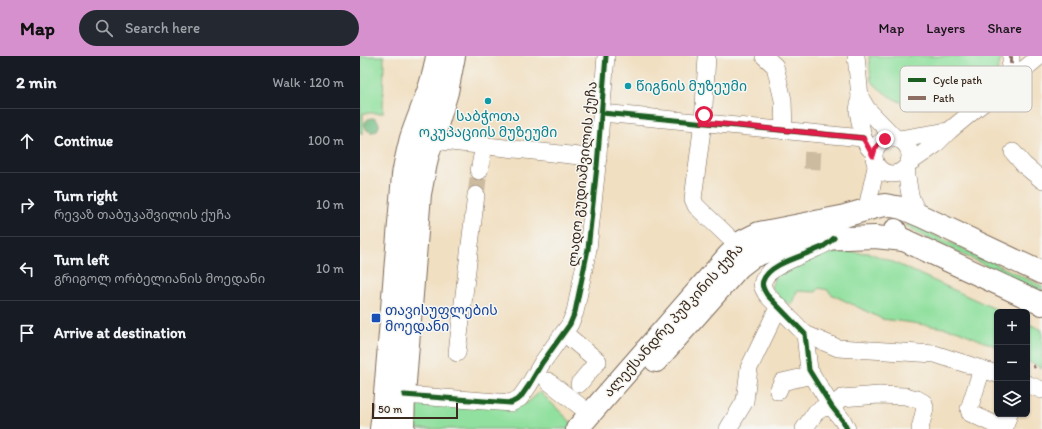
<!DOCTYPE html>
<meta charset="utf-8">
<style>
body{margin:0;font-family:Itim,"Noto Sans Georgian",sans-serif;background:#242831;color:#f1f3f6}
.controls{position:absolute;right:12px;bottom:12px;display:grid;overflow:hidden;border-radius:6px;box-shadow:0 1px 3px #0004}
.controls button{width:36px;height:36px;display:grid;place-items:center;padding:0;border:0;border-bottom:1px solid #363941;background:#171b24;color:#f1f3f6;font:20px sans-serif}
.scale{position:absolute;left:12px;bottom:10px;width:86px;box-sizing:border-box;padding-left:4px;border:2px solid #3b2a1e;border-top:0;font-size:11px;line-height:14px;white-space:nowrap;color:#3b2a1e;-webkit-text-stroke:3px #f6f6f2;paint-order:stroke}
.stop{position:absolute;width:12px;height:12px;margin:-9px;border:3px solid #e11d48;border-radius:50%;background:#fff}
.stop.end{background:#e11d48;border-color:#fff;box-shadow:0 1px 4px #0008}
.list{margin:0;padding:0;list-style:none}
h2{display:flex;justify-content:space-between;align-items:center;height:52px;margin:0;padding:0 16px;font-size:17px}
h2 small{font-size:13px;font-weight:400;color:#9ea1a6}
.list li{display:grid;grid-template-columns:26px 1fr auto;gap:12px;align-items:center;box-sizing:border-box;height:64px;padding:0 16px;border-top:1px solid #363941}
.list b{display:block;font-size:15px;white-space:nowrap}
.list p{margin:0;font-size:13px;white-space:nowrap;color:#9ea1a6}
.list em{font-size:13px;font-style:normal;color:#9ea1a6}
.icon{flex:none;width:22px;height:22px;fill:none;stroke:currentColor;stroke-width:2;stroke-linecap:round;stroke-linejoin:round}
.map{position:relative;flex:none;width:682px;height:373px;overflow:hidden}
header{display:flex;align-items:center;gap:24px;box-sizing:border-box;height:56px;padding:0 20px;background:#d690ce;color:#111}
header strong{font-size:19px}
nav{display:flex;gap:22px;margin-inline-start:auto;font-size:14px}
.search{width:280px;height:36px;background:#242831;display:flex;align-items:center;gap:10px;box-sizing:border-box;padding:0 14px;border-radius:22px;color:#9ea1a6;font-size:15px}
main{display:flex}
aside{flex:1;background:#171b24}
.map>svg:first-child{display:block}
.green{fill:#91e09f;stroke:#66855e}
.forest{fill:#74be86;stroke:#587452}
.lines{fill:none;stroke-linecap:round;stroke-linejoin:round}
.minor-tunnel{stroke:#cdbba0;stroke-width:17;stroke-dasharray:17 8;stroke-linecap:butt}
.minor-casing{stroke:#7b6957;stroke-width:18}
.major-casing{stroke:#7b6957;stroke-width:24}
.minor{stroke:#fff;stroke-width:17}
.major{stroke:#fff;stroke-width:22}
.quiet{stroke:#8d6e63;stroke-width:4;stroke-dasharray:8 4;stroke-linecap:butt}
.cycleway-casing{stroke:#f6f6f2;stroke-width:8}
.cycleway{stroke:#1b5e20;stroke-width:5}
.route{stroke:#e11d48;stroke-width:5}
.culture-dot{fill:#0f9aa8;stroke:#f6f6f2;stroke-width:1.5}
.transit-dot{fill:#1a4fb4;stroke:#f6f6f2;stroke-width:1.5}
.labels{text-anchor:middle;stroke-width:3;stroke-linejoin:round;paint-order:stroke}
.culture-label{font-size:14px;fill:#0d838f;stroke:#f6f6f2;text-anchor:start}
.street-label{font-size:14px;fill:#3b2a1e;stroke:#f6f6f2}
.transit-label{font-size:14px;fill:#164399;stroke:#f6f6f2;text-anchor:start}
.key{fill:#f6f6f2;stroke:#beb9b2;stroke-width:1}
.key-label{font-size:11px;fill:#3b2a1e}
</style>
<header>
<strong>Map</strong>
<div class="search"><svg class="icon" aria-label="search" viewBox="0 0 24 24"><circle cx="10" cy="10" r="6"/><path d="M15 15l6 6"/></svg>Search here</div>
<nav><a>Map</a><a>Layers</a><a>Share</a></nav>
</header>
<main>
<aside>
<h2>2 min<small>Walk · 120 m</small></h2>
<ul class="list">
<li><svg class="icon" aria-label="ahead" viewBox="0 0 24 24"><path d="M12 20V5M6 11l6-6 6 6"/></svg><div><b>Continue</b></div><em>100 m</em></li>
<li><svg class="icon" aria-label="right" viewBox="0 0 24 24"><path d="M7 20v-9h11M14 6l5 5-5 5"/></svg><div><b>Turn right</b><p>რევაზ თაბუკაშვილის ქუჩა</p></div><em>10 m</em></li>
<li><svg class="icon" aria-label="left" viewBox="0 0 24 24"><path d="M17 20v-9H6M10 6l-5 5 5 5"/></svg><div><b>Turn left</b><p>გრიგოლ ორბელიანის მოედანი</p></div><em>10 m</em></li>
<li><svg class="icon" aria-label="arrive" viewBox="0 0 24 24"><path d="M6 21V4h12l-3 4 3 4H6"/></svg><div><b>Arrive at destination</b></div></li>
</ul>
</aside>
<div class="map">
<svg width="682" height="373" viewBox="0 0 682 373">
<rect width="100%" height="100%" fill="#f6f6f2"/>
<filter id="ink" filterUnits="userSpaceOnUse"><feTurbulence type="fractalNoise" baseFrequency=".025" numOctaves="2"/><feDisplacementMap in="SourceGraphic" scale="8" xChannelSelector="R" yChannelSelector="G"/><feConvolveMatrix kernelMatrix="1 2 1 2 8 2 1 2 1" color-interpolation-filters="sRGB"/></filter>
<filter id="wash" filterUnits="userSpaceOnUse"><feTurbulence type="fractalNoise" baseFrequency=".012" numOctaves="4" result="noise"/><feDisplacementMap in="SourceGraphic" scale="16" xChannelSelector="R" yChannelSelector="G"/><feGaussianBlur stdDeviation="0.9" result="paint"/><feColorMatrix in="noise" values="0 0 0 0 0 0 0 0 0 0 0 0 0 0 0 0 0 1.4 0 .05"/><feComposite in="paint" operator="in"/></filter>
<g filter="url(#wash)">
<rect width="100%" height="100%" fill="#f1dfc1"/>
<!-- green -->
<g class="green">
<polygon points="0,0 24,0 23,57 3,57 3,77 0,77"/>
<path d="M 509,0 L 642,0 L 635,21 L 624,16 L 596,40 L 587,30 C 582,34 577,38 572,42 C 548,57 528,41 511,25 Z"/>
<polygon points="549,167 682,230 682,236 561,179 547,171 547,168"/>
<polygon points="486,196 509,197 533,206 642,256 637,256 637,291 596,274 553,267 522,263 471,238 468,234 459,232 456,236 437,235 431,249 420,242 411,231 414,223 421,215 451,202 463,198"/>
<polygon points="667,267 682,274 682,312 667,305"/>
<polygon points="180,336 213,368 209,373 53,373 54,346 160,349 167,347"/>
</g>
<!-- forest -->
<circle class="forest" cx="12" cy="69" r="7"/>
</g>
<g filter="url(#ink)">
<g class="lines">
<!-- minor-tunnel -->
<g class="minor-tunnel">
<polyline points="452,113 453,91"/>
<polyline points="116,139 119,115"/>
</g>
<defs>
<g id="minor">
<polyline points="404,0 415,10 423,44 424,75"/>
<polyline points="496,0 500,41 498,55 503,82 509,92"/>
<polyline points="347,1 343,66 333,143 336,150 373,185 376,191"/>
<polyline points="644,31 651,7 651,0"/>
<polyline points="500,41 507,53 536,83"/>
<polyline points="242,57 503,82"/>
<circle cx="532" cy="100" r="18"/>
<polyline points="540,83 589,75"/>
<polyline points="72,84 238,102"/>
<polyline points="653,96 664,109 682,124"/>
<polyline points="549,107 575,89 589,75 680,0"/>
<path d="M 546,112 C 549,132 548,144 561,160"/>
<polyline points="119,115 124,90"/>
<polyline points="504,155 508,147 516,111"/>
<path d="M 471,184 C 456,196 409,207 403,225 C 401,230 404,234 407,239 L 445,278 L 449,314 L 472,351 L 483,365 L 487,373"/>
<polyline points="204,277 238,305 219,328"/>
<polyline points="445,278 478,292 575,298 637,318"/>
<polyline points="97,297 116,139"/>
<polyline points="622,313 609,353 610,357 644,373"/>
<polyline points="188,325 230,358"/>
<polyline points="667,328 682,334"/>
<polyline points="418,335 422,326 452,319"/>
<polyline points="44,339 151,347 160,342 169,329 182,307 210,268 215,256 228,193 237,110 246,0"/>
<polyline points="368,373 385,345 389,312 419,250"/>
<polyline points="444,373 456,356 463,352 472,351 482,342 519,339 545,340 557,343 564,347 565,352 560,373"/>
<polyline points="644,373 649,358"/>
</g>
<g id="major">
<polyline points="535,174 538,181 544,184 682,248"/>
<polyline points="296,305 379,211 392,201 428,187 458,183 515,181 544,184"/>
<path d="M 21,373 L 24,350 L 43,119 C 45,106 48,94 51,82 C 60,55 73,29 77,0"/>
<polyline points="43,373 44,339 60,138 67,102 87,36 94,0"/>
<polyline points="217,373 368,200 383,185 399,177 481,161 516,151 525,149 542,152 561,160 682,217"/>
</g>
</defs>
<!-- minor casing -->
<use href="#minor" class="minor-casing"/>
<!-- major casing -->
<use href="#major" class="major-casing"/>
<!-- minor -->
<use href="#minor" class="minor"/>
<!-- major -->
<use href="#major" class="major"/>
<!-- quiet -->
<g class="quiet">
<polyline points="644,31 651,7 651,0"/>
<polyline points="673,311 675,310"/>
</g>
<defs>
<g id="cycleway">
<polyline points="242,57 503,82"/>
<path d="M 474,182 C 471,185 467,188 464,190 C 449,199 409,206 403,225 C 401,230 404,234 407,239 L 445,278 L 449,314 L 472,351 L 483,365 L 487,373"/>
<polyline points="44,339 151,347 160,342 169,329 182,307 210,268 215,256 228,193 237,110 246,0"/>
</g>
</defs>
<!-- cycleway casing -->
<use href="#cycleway" class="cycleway-casing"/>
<!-- cycleway -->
<use href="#cycleway" class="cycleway"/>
</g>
</g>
<g class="lines" filter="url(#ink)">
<!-- route -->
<path class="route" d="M 344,59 L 343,66 L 503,82 L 513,100 C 515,91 518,87 525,83"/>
</g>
<!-- markers -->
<g class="culture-dot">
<circle cx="268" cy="30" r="4"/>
<circle cx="128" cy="45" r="4"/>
</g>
<rect class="transit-dot" x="11" y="257" width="10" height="10" rx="2"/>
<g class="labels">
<!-- culture labels -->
<g class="culture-label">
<text x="276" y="35">წიგნის მუზეუმი</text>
<text x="128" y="65" text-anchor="middle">საბჭოთა<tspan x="128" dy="16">ოკუპაციის მუზეუმი</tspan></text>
</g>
<!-- street labels -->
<g class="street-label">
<text transform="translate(222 118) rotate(-84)" y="5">ლადო გუდიაშვილის ქუჩა</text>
<text transform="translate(313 264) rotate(-48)" y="5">ალექსანდრე პუშკინის ქუჩა</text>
</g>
<!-- transit labels -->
<g class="transit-label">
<text x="25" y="259">თავისუფლების<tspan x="25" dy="16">მოედანი</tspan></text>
</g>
</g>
<!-- legend -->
<rect x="540" y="10" width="132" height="46" rx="6" class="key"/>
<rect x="548" y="22" width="18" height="4" fill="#1b5e20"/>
<rect x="548" y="40" width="18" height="4" fill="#8d6e63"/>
<g class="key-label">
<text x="573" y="28">Cycle path</text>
<text x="573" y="46">Path</text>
</g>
</svg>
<div class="controls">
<button>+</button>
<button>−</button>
<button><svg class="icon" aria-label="layers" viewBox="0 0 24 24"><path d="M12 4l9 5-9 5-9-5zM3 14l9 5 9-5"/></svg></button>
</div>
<div class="scale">50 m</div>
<div class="stop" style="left:344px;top:59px"></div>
<div class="stop end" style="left:525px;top:83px"></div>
</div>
</main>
